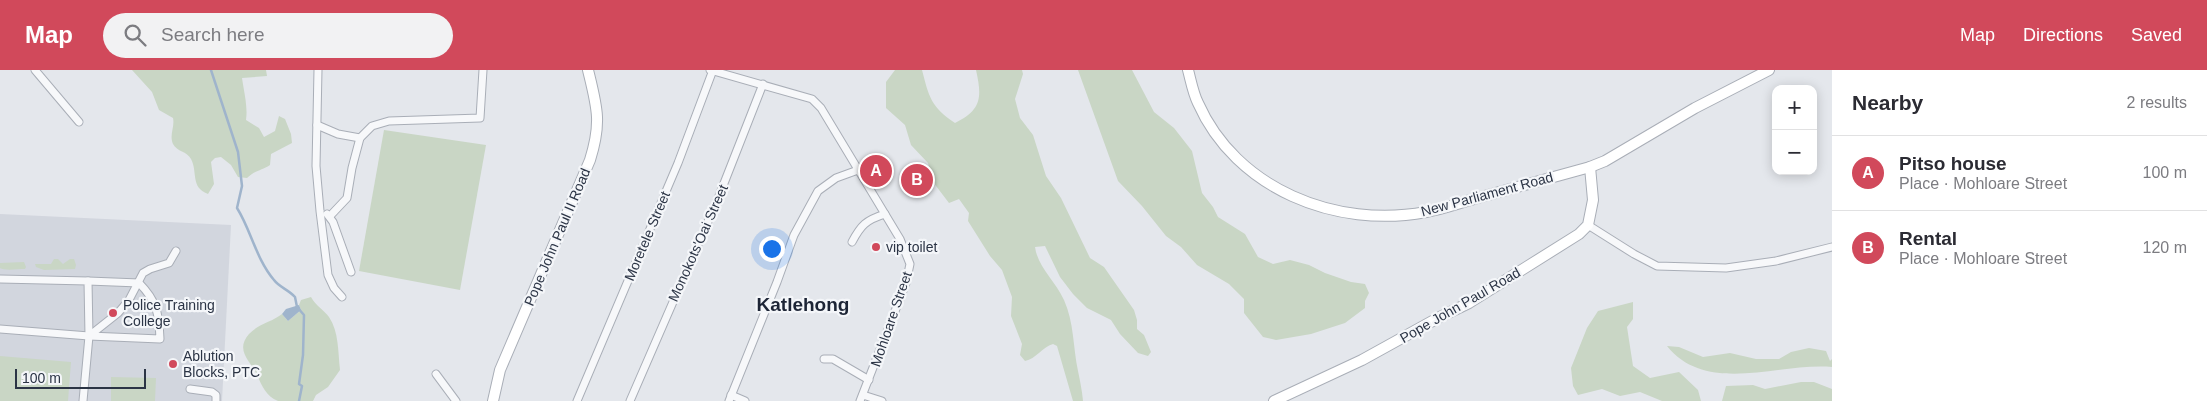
<!DOCTYPE html>
<meta charset="utf-8">
<style>
body{margin:0;font-family:Arial,sans-serif;background:#f2f2f3;color:#2b2b33}
.controls{position:absolute;right:15px;top:15px;display:grid;overflow:hidden;border-radius:10px;box-shadow:0 2px 12px #0003}
.controls button{width:45px;height:45px;display:grid;place-items:center;padding:0;border:0;border-bottom:1px solid #e1e1e2;background:#fff;color:#2b2b33;font:25px sans-serif}
.scale{position:absolute;left:15px;bottom:12px;width:131px;box-sizing:border-box;padding-left:5px;border:2px solid #2b3445;border-top:0;font-size:14px;line-height:18px;white-space:nowrap;color:#2b3445;-webkit-text-stroke:4px #f4f6f9;paint-order:stroke}
.you{position:absolute;left:771px;top:178px;width:18px;height:18px;margin:-12px;border:4px solid #fff;border-radius:50%;background:#1a73e8;box-shadow:0 0 0 8px #1a73e833}
.badge{display:grid;place-items:center;width:32px;height:32px;border-radius:50%;background:#d1495b;color:#fff;font-size:16px;font-weight:700}
.pin{position:absolute;translate:-50% -50%;border:2px solid #fff;box-shadow:0 1px 5px #0006}
.list{margin:0;padding:0;list-style:none}
h2{display:flex;justify-content:space-between;align-items:center;height:65px;margin:0;padding:0 20px;font-size:21px}
h2 small{font-size:16px;font-weight:400;color:#7c7c81}
.list li{display:grid;grid-template-columns:32px 1fr auto;gap:15px;align-items:center;box-sizing:border-box;height:75px;padding:0 20px;border-top:1px solid #e1e1e2}
.list b{display:block;font-size:19px;white-space:nowrap}
.list p{margin:0;font-size:16px;white-space:nowrap;color:#7c7c81}
.list em{font-size:16px;font-style:normal;color:#7c7c81}
.icon{flex:none;width:28px;height:28px;fill:none;stroke:currentColor;stroke-width:2;stroke-linecap:round;stroke-linejoin:round}
.map{position:relative;flex:none;width:1832px;height:331px;overflow:hidden}
header{display:flex;align-items:center;gap:30px;box-sizing:border-box;height:70px;padding:0 25px;background:#d1495b;color:#fff}
header strong{font-size:24px}
nav{display:flex;gap:28px;margin-inline-start:auto;font-size:18px}
.search{width:350px;height:45px;background:#f2f2f3;display:flex;align-items:center;gap:12px;box-sizing:border-box;padding:0 18px;border-radius:28px;color:#7c7c81;font-size:19px}
main{display:flex}
aside{flex:1;background:#fff}
.map>svg:first-child{display:block}
.built{fill:#d2d6de}
.green{fill:#c9d6c5}
.water{fill:#9fb4cc}
.lines{fill:none;stroke-linecap:round;stroke-linejoin:round}
.stream{stroke:#9fb4cc;stroke-width:2.5}
.street-casing{stroke:#a9aeb7;stroke-width:9}
.secondary-casing{stroke:#a9aeb7;stroke-width:12}
.street{stroke:#f7f8fa;stroke-width:7}
.secondary{stroke:#fff;stroke-width:10}
.poi-dot{fill:#d1495b;stroke:#f4f6f9;stroke-width:2}
.labels{text-anchor:middle;stroke-width:4.5;stroke-linejoin:round;paint-order:stroke}
.street-label{font-size:14px;fill:#2b3445;stroke:#f4f6f9}
.poi-label{font-size:14px;fill:#2b3445;stroke:#f4f6f9;text-anchor:start}
.district-label{font-size:19px;font-weight:bold;fill:#1d2536;stroke:#f4f6f9}
</style>
<header>
<strong>Map</strong>
<div class="search"><svg class="icon" aria-label="search" viewBox="0 0 24 24"><circle cx="10" cy="10" r="6"/><path d="M15 15l6 6"/></svg>Search here</div>
<nav><a>Map</a><a>Directions</a><a>Saved</a></nav>
</header>
<main>
<div class="map">
<svg width="1832" height="331" viewBox="0 0 1832 331">
<rect width="100%" height="100%" fill="#e4e7ec"/>
<!-- built -->
<polygon class="built" points="0,144 231,155 222,331 0,331"/>
<!-- green -->
<g class="green">
<path d="M 132,0 L 266,0 L 267,6 L 242,8 C 244,22 248,37 246,50 L 259,58 L 264,67 L 275,61 L 279,46 L 285,49 L 291,64 L 292,73 L 271,84 L 270,95 C 261,101 255,100 247,108 L 238,107 L 231,95 L 221,87 L 215,88 L 211,92 L 214,114 L 208,124 C 190,117 198,102 191,89 C 187,81 177,82 173,74 C 169,65 175,57 173,48 L 159,40 L 152,22 Z"/>
<path d="M 895,0 L 922,0 C 929,27 931,37 955,53 C 982,40 982,27 976,0 L 1022,0 L 1023,4 L 1015,29 L 1020,48 L 1033,65 L 1046,106 L 1061,128 L 1090,188 L 1104,197 L 1134,240 L 1137,250 L 1137,259 L 1144,265 L 1151,282 L 1148,286 L 1138,283 L 1120,264 L 1111,250 L 1087,238 L 1073,224 L 1060,207 L 1045,176 L 1035,177 C 1038,198 1055,210 1064,230 C 1074,252 1073,277 1078,301 C 1080,311 1082,320 1083,331 L 1073,331 L 1057,276 L 1053,274 C 1042,277 1036,289 1025,291 L 1020,285 L 1022,274 L 1011,246 L 1012,227 L 1002,200 L 990,186 L 968,151 L 969,143 L 959,129 L 949,133 L 933,112 L 928,93 L 911,75 L 905,55 L 886,38 L 886,12 Z"/>
<polygon points="1078,0 1132,0 1154,42 1174,58 1192,81 1202,123 1213,137 1218,147 1245,164 1258,187 1273,194 1290,190 1309,195 1325,203 1351,212 1365,214 1369,223 1365,231 1365,238 1345,253 1311,264 1276,270 1263,267 1244,243 1244,229 1229,214 1197,195 1181,177 1166,166 1142,136 1118,111"/>
<polygon points="384,60 486,75 460,220 359,201"/>
<polygon points="54,189 58,189 63,194 70,189 74,189 76,195 75,199 44,200 36,197 35,194 51,194"/>
<path d="M 24,192 L 26,197 L 25,199 C 18,199 4,201 0,198 L 0,193 Z"/>
<path d="M 311,227 C 316,236 324,240 329,247 C 339,262 338,282 340,300 L 328,317 L 316,325 L 313,331 C 305,331 284,331 278,331 C 266,326 262,316 257,305 C 252,292 234,281 249,264 C 258,254 272,252 282,244 L 288,251 L 301,240 L 299,235 L 301,230 Z"/>
<polygon points="1633,232 1633,249 1627,257 1633,296 1650,308 1679,302 1698,320 1701,331 1662,331 1640,322 1620,326 1602,319 1578,325 1573,316 1571,298 1587,258 1598,241"/>
<path d="M 1667,276 L 1679,277 L 1703,287 L 1730,283 L 1756,289 L 1779,289 L 1791,282 L 1809,278 L 1826,281 L 1830,291 L 1832,289 L 1832,297 C 1780,292 1707,326 1667,276 Z"/>
<polygon points="0,286 71,292 68,331 0,331"/>
<polygon points="111,307 156,308 155,331 111,331"/>
<polygon points="1801,312 1814,312 1832,319 1832,331 1722,331 1726,316 1753,315 1765,319"/>
</g>
<!-- water -->
<polygon class="water" points="299,235 301,240 288,251 282,244 286,239"/>
<g class="lines">
<!-- stream -->
<path class="stream" d="M 211,0 L 238,82 L 242,116 L 237,138 C 251,160 256,189 274,210 C 279,217 289,220 295,227 L 297,237 L 304,245 L 303,285 L 299,314 L 302,316 L 299,331"/>
<defs>
<g id="street">
<polyline points="35,0 79,52"/>
<polyline points="318,0 316,96 320,141 328,205 334,218 342,227"/>
<polyline points="710,0 812,29 821,38 900,169 910,194 906,213 860,331"/>
<polyline points="317,55 338,64 360,68"/>
<polyline points="327,144 333,152 351,202"/>
<polyline points="330,146 347,128 352,98 360,68 372,56 389,51 480,48 483,0"/>
<polyline points="1588,155 1634,184 1657,196 1726,198 1776,191 1832,177"/>
<path d="M 852,172 C 861,155 866,150 885,144"/>
<polyline points="0,209 88,211 89,266"/>
<path d="M 88,211 L 139,213 C 157,231 159,244 160,269 L 89,266"/>
<polyline points="0,259 89,266 83,331"/>
<polyline points="89,266 118,243 129,230 143,203 150,199 169,193 176,181"/>
<polyline points="824,289 833,289 869,310"/>
<polyline points="436,304 456,331"/>
<polyline points="190,319 212,322 216,325 216,331"/>
<polyline points="731,325 745,331"/>
<polyline points="863,325 882,331"/>
<polyline points="577,331 678,93 713,0"/>
<polyline points="630,331 719,126 763,14"/>
<polyline points="729,331 777,212 794,165 818,121 836,108 858,100"/>
</g>
<g id="secondary">
<path d="M 1188,0 C 1191,11 1193,23 1198,33 C 1236,119 1336,159 1426,142 C 1444,139 1462,132 1481,127 C 1517,117 1554,107 1590,97 L 1605,91 L 1695,38 L 1769,0"/>
<path d="M 493,331 L 500,300 L 590,90 C 602,52 597,37 588,0"/>
<polyline points="1274,331 1362,290 1438,248 1469,233 1579,164 1588,155 1593,130 1590,97"/>
</g>
</defs>
<!-- street casing -->
<use href="#street" class="street-casing"/>
<!-- secondary casing -->
<use href="#secondary" class="secondary-casing"/>
<!-- street -->
<use href="#street" class="street"/>
<!-- secondary -->
<use href="#secondary" class="secondary"/>
</g>
<!-- markers -->
<g class="poi-dot">
<circle cx="876" cy="177" r="5"/>
<circle cx="113" cy="243" r="5"/>
<circle cx="173" cy="294" r="5"/>
</g>
<g class="labels">
<!-- street labels -->
<g class="street-label">
<text transform="translate(1487 124) rotate(-15)" y="5">New Parliament Road</text>
<text transform="translate(647 166) rotate(-67)" y="5">Moretele Street</text>
<text transform="translate(557 167) rotate(-67)" y="5">Pope John Paul II Road</text>
<text transform="translate(698 173) rotate(-66)" y="5">Monokots'Oai Street</text>
<text transform="translate(1460 235) rotate(-30)" y="5">Pope John Paul Road</text>
<text transform="translate(891 249) rotate(-71)" y="5">Mohloare Street</text>
</g>
<!-- poi labels -->
<g class="poi-label">
<text x="886" y="182">vip toilet</text>
<text x="123" y="240">Police Training<tspan x="123" dy="16">College</tspan></text>
<text x="183" y="291">Ablution<tspan x="183" dy="16">Blocks, PTC</tspan></text>
</g>
<!-- district labels -->
<g class="district-label">
<text x="803" y="241">Katlehong</text>
</g>
</g>
</svg>
<div class="controls">
<button>+</button>
<button>−</button>
</div>
<div class="scale">100 m</div>
<div class="you"></div>
<div class="pin badge" style="left:876px;top:101px">A</div>
<div class="pin badge" style="left:917px;top:110px">B</div>
</div>
<aside>
<h2>Nearby<small>2 results</small></h2>
<ul class="list">
<li><span class="badge">A</span><div><b>Pitso house</b><p>Place · Mohloare Street</p></div><em>100 m</em></li>
<li><span class="badge">B</span><div><b>Rental</b><p>Place · Mohloare Street</p></div><em>120 m</em></li>
</ul>
</aside>
</main>
